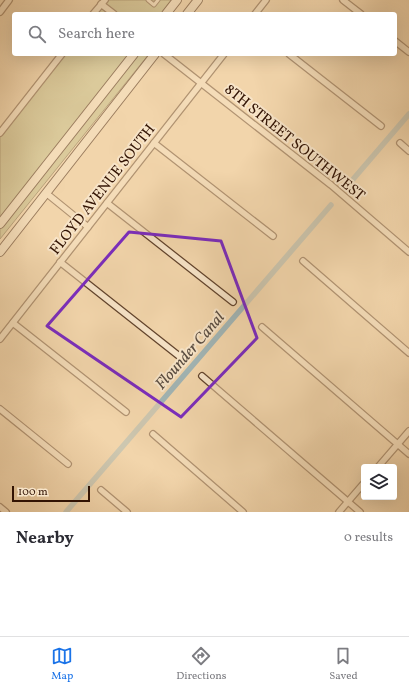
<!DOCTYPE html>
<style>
body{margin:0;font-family:Vollkorn,serif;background:#f7f7f7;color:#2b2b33}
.controls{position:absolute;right:12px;bottom:12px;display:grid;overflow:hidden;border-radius:4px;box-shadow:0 4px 16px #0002}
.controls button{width:36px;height:36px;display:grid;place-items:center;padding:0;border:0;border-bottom:1px solid #e1e1e2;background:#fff;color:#2b2b33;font:20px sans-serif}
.scale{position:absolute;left:12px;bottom:10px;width:78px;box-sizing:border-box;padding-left:4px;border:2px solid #321303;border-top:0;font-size:11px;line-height:14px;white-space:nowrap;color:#321303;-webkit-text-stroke:3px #f7e4c8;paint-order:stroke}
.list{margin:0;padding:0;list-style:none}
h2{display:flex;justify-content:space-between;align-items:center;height:52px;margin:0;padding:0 16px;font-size:17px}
h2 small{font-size:13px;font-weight:400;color:#7c7c81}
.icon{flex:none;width:22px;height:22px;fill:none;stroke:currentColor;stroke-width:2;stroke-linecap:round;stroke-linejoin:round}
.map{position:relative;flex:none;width:409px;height:512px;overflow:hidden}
.search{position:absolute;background:#fff;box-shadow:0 4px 16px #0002;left:12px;right:12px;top:12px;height:44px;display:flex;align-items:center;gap:10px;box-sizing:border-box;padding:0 14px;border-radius:4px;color:#7c7c81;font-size:15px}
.sheet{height:124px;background:#fff}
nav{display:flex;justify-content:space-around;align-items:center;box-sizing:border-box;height:56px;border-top:1px solid #e1e1e2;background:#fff;font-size:11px;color:#7c7c81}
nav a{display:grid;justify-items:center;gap:2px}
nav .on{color:#1a73e8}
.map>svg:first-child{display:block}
.green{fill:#bebc87;stroke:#786845}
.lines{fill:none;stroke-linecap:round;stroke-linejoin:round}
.canal{stroke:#a1b5b5;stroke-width:5.5}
.service-casing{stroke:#62442d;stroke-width:5}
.minor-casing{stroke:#62442d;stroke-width:8}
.secondary-casing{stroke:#321303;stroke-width:10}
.service{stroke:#f7e4c8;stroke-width:3}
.minor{stroke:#f7e4c8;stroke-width:5.5}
.secondary{stroke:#f7e4c8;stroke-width:8}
.marked{fill:none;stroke:#7b2cbf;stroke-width:3;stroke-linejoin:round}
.labels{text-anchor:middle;stroke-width:4;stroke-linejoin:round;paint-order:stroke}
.street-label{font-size:15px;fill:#321303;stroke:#f7e4c8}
.water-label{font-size:16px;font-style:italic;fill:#594c41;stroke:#f7e4c8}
</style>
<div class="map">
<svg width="409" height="512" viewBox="0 0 409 512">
<rect width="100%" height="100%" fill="#f2d5ab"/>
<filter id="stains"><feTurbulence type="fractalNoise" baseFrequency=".005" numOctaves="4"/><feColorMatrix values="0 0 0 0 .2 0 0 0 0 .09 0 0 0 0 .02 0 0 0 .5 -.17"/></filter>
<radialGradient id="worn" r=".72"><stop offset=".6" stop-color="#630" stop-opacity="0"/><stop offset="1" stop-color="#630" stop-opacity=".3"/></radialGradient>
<!-- green -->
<g class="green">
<polygon points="108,0 173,0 162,14 97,14"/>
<polygon points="66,54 131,54 0,219 0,137"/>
<polygon points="137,54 149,54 0,239 0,228"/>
</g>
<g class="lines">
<!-- canal -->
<g class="canal">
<polyline points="349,184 409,114"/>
<polyline points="66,512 331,205"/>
</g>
<defs>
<polyline id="service" points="148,0 154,5 158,0"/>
<g id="minor">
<polyline points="343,0 361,14"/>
<polyline points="101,4 114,14"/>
<polyline points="0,12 9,0"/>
<polyline points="93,14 105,0"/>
<polyline points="255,14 266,0"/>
<polyline points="395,41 409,52"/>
<polyline points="164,54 331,185 409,252"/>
<polyline points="289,54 381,126"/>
<polyline points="0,133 62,54"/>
<polyline points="154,143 273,236"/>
<polyline points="400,143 409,151"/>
<polyline points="46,193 88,227"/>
<polyline points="107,203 233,302"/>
<polyline points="303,261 409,353"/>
<polyline points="60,262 179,356"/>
<polyline points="13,323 126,412"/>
<polyline points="262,327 409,454"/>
<polyline points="0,339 224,54"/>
<polyline points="202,376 360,512"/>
<polyline points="0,409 68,464"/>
<polyline points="153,434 243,512"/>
<polyline points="378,467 409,431"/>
<polyline points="101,490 127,512"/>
<polyline points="0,507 6,512"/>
<polyline points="339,512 364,483"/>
</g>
<g id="secondary">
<polyline points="166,14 177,0"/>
<polyline points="187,14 198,0"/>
<polyline points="0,224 134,54"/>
<polyline points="0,252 155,54"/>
</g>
</defs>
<!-- service casing -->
<use href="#service" class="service-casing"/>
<!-- minor casing -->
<use href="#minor" class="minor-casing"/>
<!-- secondary casing -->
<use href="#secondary" class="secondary-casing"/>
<!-- service -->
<use href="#service" class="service"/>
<!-- minor -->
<use href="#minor" class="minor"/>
<!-- secondary -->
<use href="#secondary" class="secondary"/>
</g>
<!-- marked area -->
<path d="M0 0H409V512H0ZM 129,232 L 221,241 L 257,338 L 181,417 L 47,326 Z" fill="#f2d5ab" fill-opacity=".55" fill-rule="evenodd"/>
<path class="marked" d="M 129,232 L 221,241 L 257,338 L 181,417 L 47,326 Z"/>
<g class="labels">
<!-- street labels -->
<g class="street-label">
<text transform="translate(295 142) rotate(39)" y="5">8TH STREET SOUTHWEST</text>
<text transform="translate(102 189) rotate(-52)" y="5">FLOYD AVENUE SOUTH</text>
</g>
<!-- water labels -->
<g class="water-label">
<text transform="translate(189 350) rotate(-49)" y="6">Flounder Canal</text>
</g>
</g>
<rect width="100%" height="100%" filter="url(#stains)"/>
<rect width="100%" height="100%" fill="url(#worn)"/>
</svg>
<div class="controls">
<button><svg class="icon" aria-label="layers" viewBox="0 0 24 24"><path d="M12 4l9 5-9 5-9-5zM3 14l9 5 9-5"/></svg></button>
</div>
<div class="scale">100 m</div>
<div class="search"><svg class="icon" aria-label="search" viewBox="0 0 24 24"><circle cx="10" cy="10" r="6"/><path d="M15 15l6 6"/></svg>Search here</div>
</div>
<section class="sheet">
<h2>Nearby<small>0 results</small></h2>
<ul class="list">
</ul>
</section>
<nav>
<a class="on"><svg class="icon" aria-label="map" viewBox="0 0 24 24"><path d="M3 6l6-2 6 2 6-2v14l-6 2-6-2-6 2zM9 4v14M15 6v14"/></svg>Map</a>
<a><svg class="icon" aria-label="directions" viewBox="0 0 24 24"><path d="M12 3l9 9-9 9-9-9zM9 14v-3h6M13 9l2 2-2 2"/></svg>Directions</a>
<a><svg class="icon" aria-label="saved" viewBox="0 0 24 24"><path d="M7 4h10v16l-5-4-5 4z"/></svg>Saved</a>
</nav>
